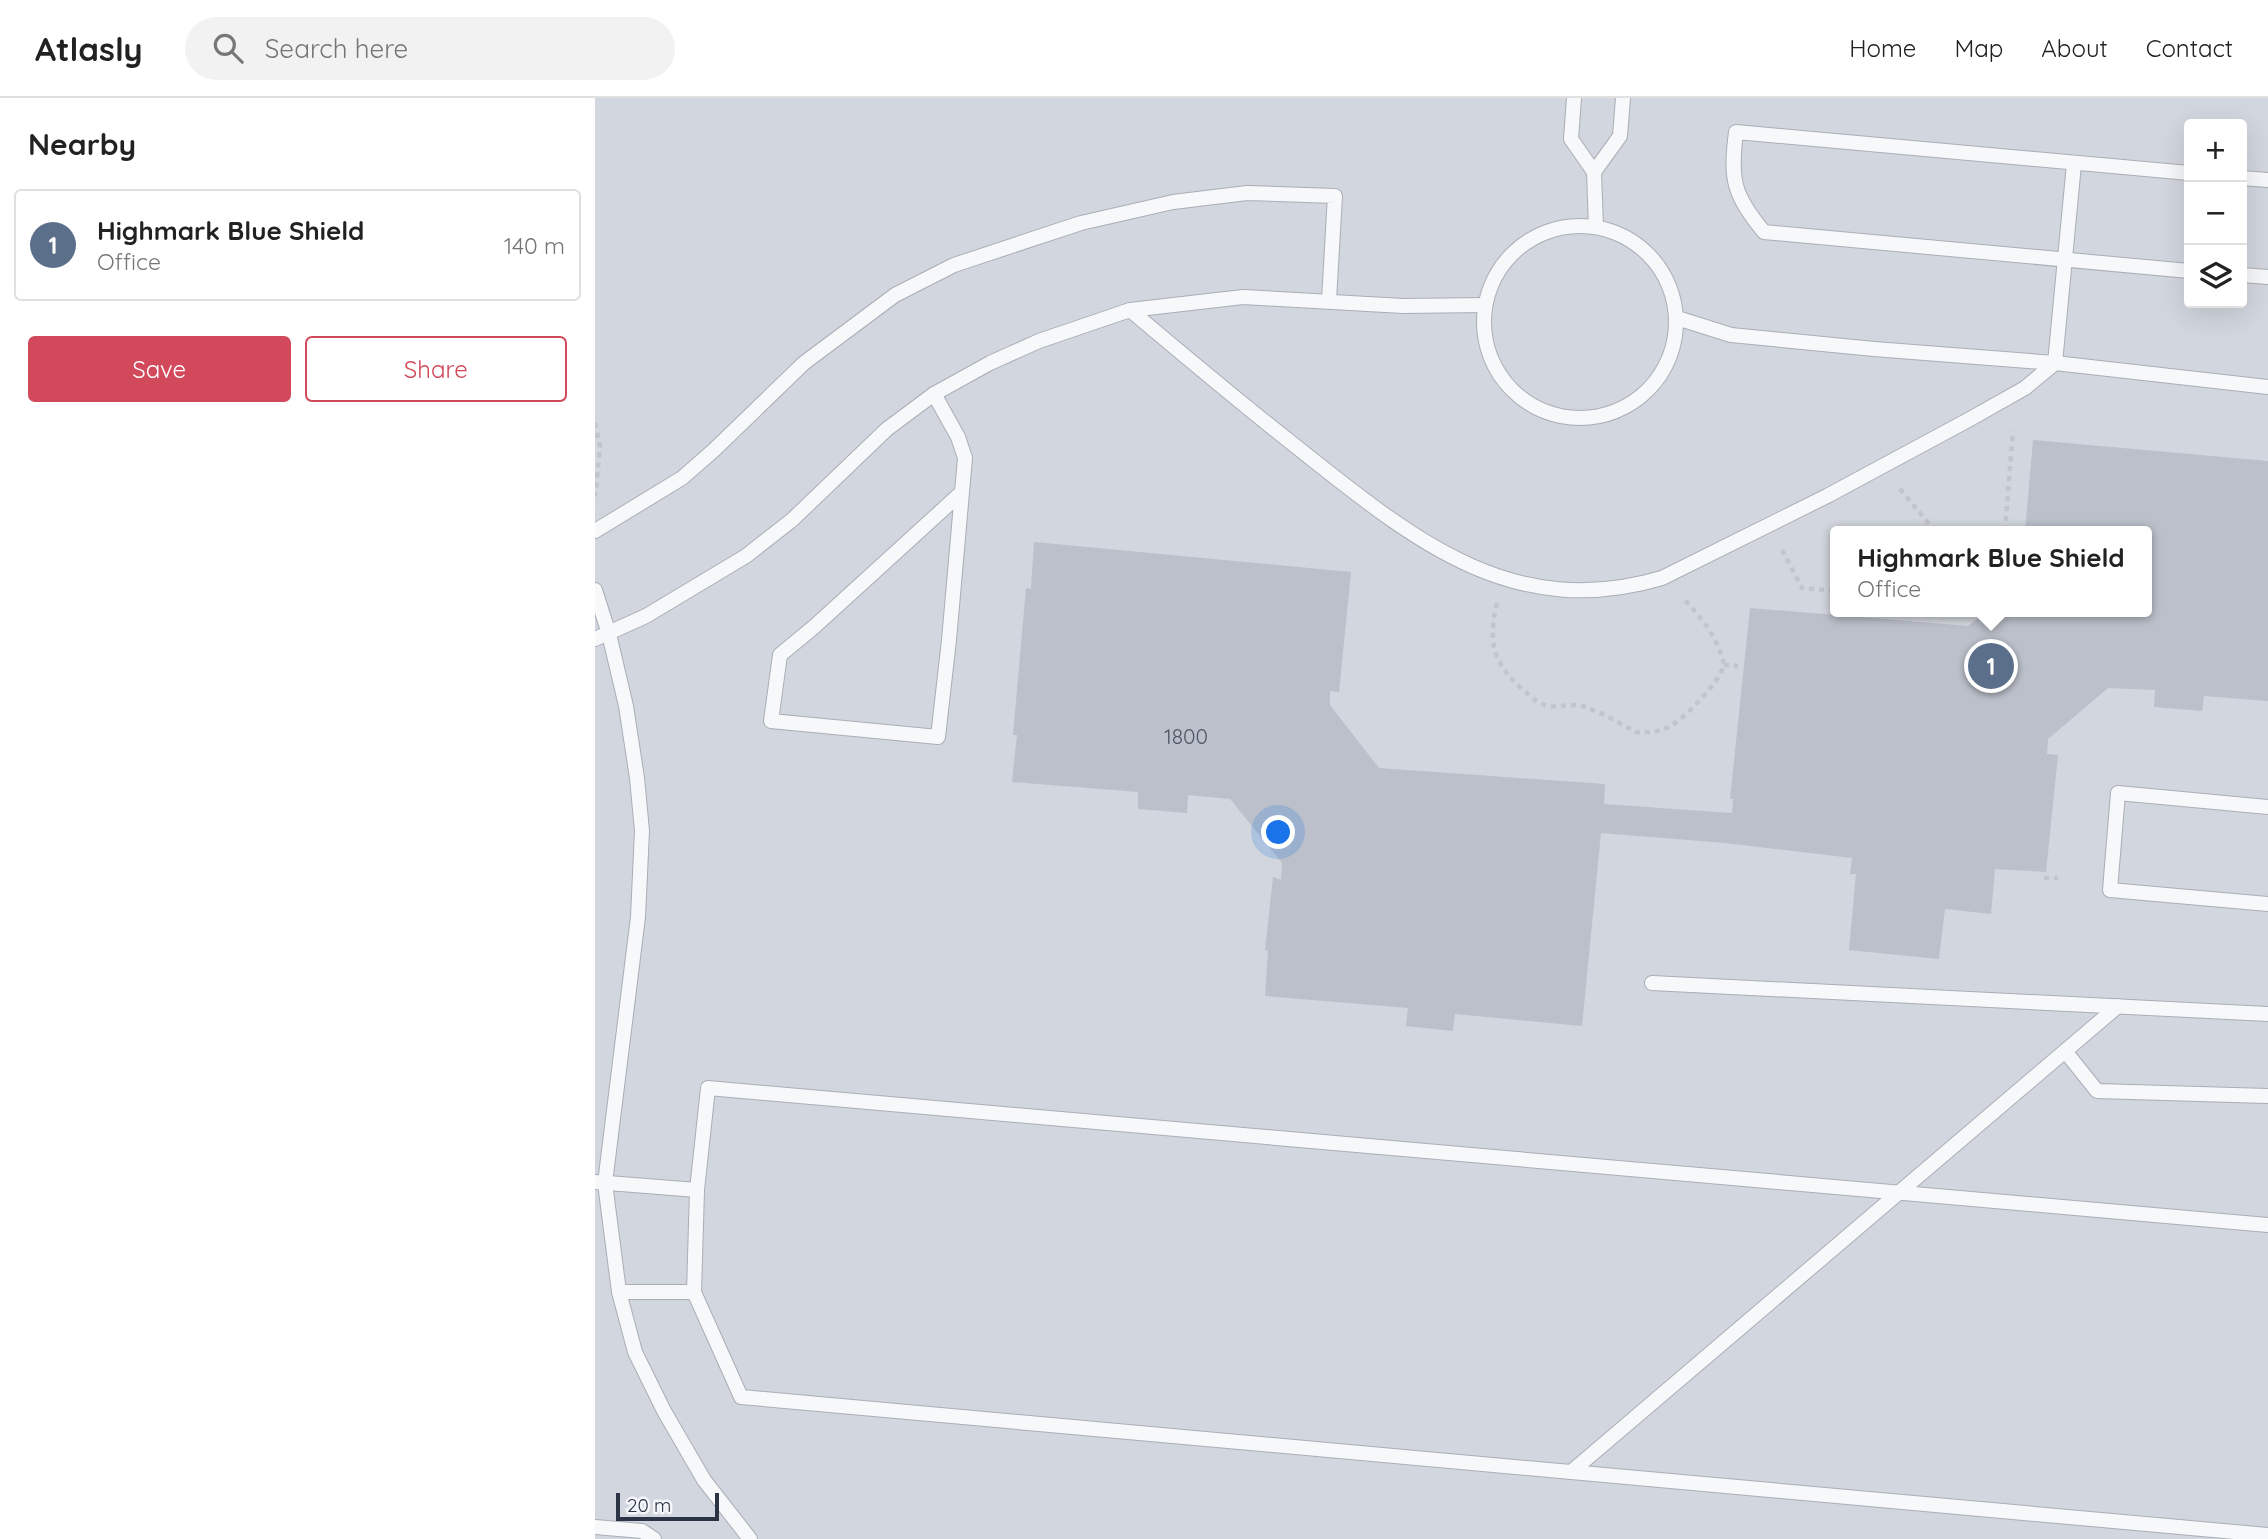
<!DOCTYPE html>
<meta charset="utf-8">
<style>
body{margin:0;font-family:Quicksand,sans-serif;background:#f2f2f2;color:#222}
.controls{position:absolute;right:21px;top:21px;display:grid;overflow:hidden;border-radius:7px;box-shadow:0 7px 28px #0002}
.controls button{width:63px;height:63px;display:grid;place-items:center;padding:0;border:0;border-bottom:2px solid #e0e0e0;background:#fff;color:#222;font:35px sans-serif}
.scale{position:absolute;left:21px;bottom:18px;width:103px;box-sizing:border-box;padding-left:7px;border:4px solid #2b3445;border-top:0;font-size:19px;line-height:24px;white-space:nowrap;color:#2b3445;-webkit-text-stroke:5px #f4f6f9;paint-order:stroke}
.you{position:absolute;left:684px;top:735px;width:24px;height:24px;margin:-18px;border:5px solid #fff;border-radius:50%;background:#1a73e8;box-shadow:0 0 0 10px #1a73e833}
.badge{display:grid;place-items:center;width:46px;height:46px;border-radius:50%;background:#d1495b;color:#fff;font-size:23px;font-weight:700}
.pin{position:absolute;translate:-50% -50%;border:4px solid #fff;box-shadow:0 2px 7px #0006}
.popup{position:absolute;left:1235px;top:428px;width:322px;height:91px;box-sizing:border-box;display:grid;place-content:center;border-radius:7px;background:#fff;filter:drop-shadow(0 2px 5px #0005);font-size:23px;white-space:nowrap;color:#767676}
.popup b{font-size:26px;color:#222}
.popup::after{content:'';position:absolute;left:50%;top:100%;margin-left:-14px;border:14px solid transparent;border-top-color:#fff}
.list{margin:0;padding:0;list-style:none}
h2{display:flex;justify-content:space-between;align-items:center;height:91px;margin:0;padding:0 28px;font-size:30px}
h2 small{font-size:23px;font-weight:400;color:#767676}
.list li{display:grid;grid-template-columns:46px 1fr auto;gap:21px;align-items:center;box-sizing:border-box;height:112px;margin:0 14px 14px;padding:0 14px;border:2px solid #e0e0e0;border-radius:7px}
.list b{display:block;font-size:26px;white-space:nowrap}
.list p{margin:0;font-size:23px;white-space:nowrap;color:#767676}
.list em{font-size:23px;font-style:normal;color:#767676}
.actions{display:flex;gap:14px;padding:21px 28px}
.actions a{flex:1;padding:16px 0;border:2px solid #d1495b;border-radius:7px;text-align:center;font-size:24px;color:#d1495b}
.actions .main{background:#d1495b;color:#fff}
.icon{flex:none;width:38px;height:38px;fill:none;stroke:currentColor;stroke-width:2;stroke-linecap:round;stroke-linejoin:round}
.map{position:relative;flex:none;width:1673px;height:1441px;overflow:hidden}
header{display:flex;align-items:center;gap:42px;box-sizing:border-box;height:98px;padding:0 35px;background:#fff;border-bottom:2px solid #e0e0e0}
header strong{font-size:33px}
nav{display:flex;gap:38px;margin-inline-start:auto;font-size:24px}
.search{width:490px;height:63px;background:#f2f2f2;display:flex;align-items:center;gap:18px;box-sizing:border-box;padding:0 24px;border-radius:38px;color:#767676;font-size:26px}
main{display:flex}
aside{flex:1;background:#fff}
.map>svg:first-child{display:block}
.built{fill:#d2d6de;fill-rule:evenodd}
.building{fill:#bbc0ca}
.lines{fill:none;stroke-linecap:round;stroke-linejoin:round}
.lane-casing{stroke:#a9aeb7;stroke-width:16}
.path{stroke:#c2c5cb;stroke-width:4.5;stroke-dasharray:5 5;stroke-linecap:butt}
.lane{stroke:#f7f8fa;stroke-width:14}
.labels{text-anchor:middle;stroke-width:7;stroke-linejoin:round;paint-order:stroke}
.number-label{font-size:21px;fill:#4f5766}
</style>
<header>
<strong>Atlasly</strong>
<div class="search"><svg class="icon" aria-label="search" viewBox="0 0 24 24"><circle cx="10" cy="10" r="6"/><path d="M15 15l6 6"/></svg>Search here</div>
<nav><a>Home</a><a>Map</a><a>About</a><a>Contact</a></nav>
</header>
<main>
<aside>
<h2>Nearby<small></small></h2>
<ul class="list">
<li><span class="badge" style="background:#5c6f8a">1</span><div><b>Highmark Blue Shield</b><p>Office</p></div><em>140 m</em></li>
</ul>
<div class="actions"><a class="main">Save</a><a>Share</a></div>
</aside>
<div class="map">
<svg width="1673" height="1441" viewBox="0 0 1673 1441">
<rect width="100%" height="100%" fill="#e4e7ec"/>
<!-- built -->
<path class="built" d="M 0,0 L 1673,0 L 1673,1441 L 0,1441 ZM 1594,26 L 1647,26 L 1647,205 L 1594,205 ZM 1240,433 L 1552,433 L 1552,514 L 1240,514 Z"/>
<!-- building -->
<polygon class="building" points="1438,342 1673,363 1673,603 1609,598 1607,613 1559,609 1560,592 1513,590 1453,641 1452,656 1463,657 1451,774 1400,771 1396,816 1350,811 1344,861 1254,852 1261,776 1255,776 1257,760 1130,745 1006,735 987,928 860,916 858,933 811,928 813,910 670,898 673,853 670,852 678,779 686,782 687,765 635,701 593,697 592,715 543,711 543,694 417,684 422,637 418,637 431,490 436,491 439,444 756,474 744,594 735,593 735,607 784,670 1010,686 1009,706 1137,715 1138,701 1135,701 1155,510 1373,528 1391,514 1552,514 1552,433 1430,433"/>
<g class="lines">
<defs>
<g id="lane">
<polyline points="979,0 976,41 999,74 1001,129"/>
<polyline points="999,74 1025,38 1028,0"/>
<path d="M 1594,75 L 1141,34 C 1135,81 1138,97 1169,134 L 1594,173"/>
<polyline points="1647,80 1673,82"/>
<circle cx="985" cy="224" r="96"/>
<polyline points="1647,177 1673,179"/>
<path d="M 535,212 C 592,260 649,308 708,354 C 819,442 918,524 1067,480 L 1232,398 L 1375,321 L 1430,290 L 1460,265 L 1479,66"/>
<polyline points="1082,220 1136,237 1279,251 1460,265 1673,289"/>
<polyline points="339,296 363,339 370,360 354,542 343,639 176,623 185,557 220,528 366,395"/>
<polyline points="0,433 87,380 119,352 209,265 300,197 359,167 486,125 578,104 652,95 740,98 734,202"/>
<polyline points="0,492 14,536 31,608 42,680 47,733 43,819 10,1085 24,1194 40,1254 69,1313 109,1382 155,1441"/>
<polyline points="0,541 51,518 151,458 197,422 292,331 339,296 395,265 444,243 535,212 648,199 808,208 890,207"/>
<polyline points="1673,709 1523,695 1515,792 1673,806"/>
<polyline points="1057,885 1673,916"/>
<polyline points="1470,953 1502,993 1673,998"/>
<polyline points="0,1084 102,1092"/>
<polyline points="1673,1127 113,990 102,1092 99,1194 146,1299 1673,1437"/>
<polyline points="24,1194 99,1194"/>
<polyline points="976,1374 1523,908"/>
<polyline points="0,1429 47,1433 59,1441"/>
</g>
</defs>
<!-- lane casing -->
<use href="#lane" class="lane-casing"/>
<!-- path -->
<g class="path">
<polyline points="0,325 5,349 0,398"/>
<polyline points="1305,391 1340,433"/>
<polyline points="1410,433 1418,333"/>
<polyline points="1187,452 1207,490 1240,493"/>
<path d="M 902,505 C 893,544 897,564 928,592 C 935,597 941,605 950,607 C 961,611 975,605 987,608 C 1006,614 1024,625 1041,634 C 1053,635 1063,634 1074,629 C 1090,620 1124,585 1129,567 C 1123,539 1106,519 1087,499"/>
<polyline points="1129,567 1143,568"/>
<polyline points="1449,780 1463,780"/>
</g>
<!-- lane -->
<use href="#lane" class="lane"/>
</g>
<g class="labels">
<!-- number labels -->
<g class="number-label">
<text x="591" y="646">1800</text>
</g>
</g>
</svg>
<div class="controls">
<button>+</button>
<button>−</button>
<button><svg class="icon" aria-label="layers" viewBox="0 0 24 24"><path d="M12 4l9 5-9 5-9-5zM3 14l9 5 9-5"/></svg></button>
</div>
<div class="scale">20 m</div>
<div class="you"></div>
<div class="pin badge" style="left:1396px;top:568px;background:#5c6f8a">1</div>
<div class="popup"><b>Highmark Blue Shield</b>Office</div>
</div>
</main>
